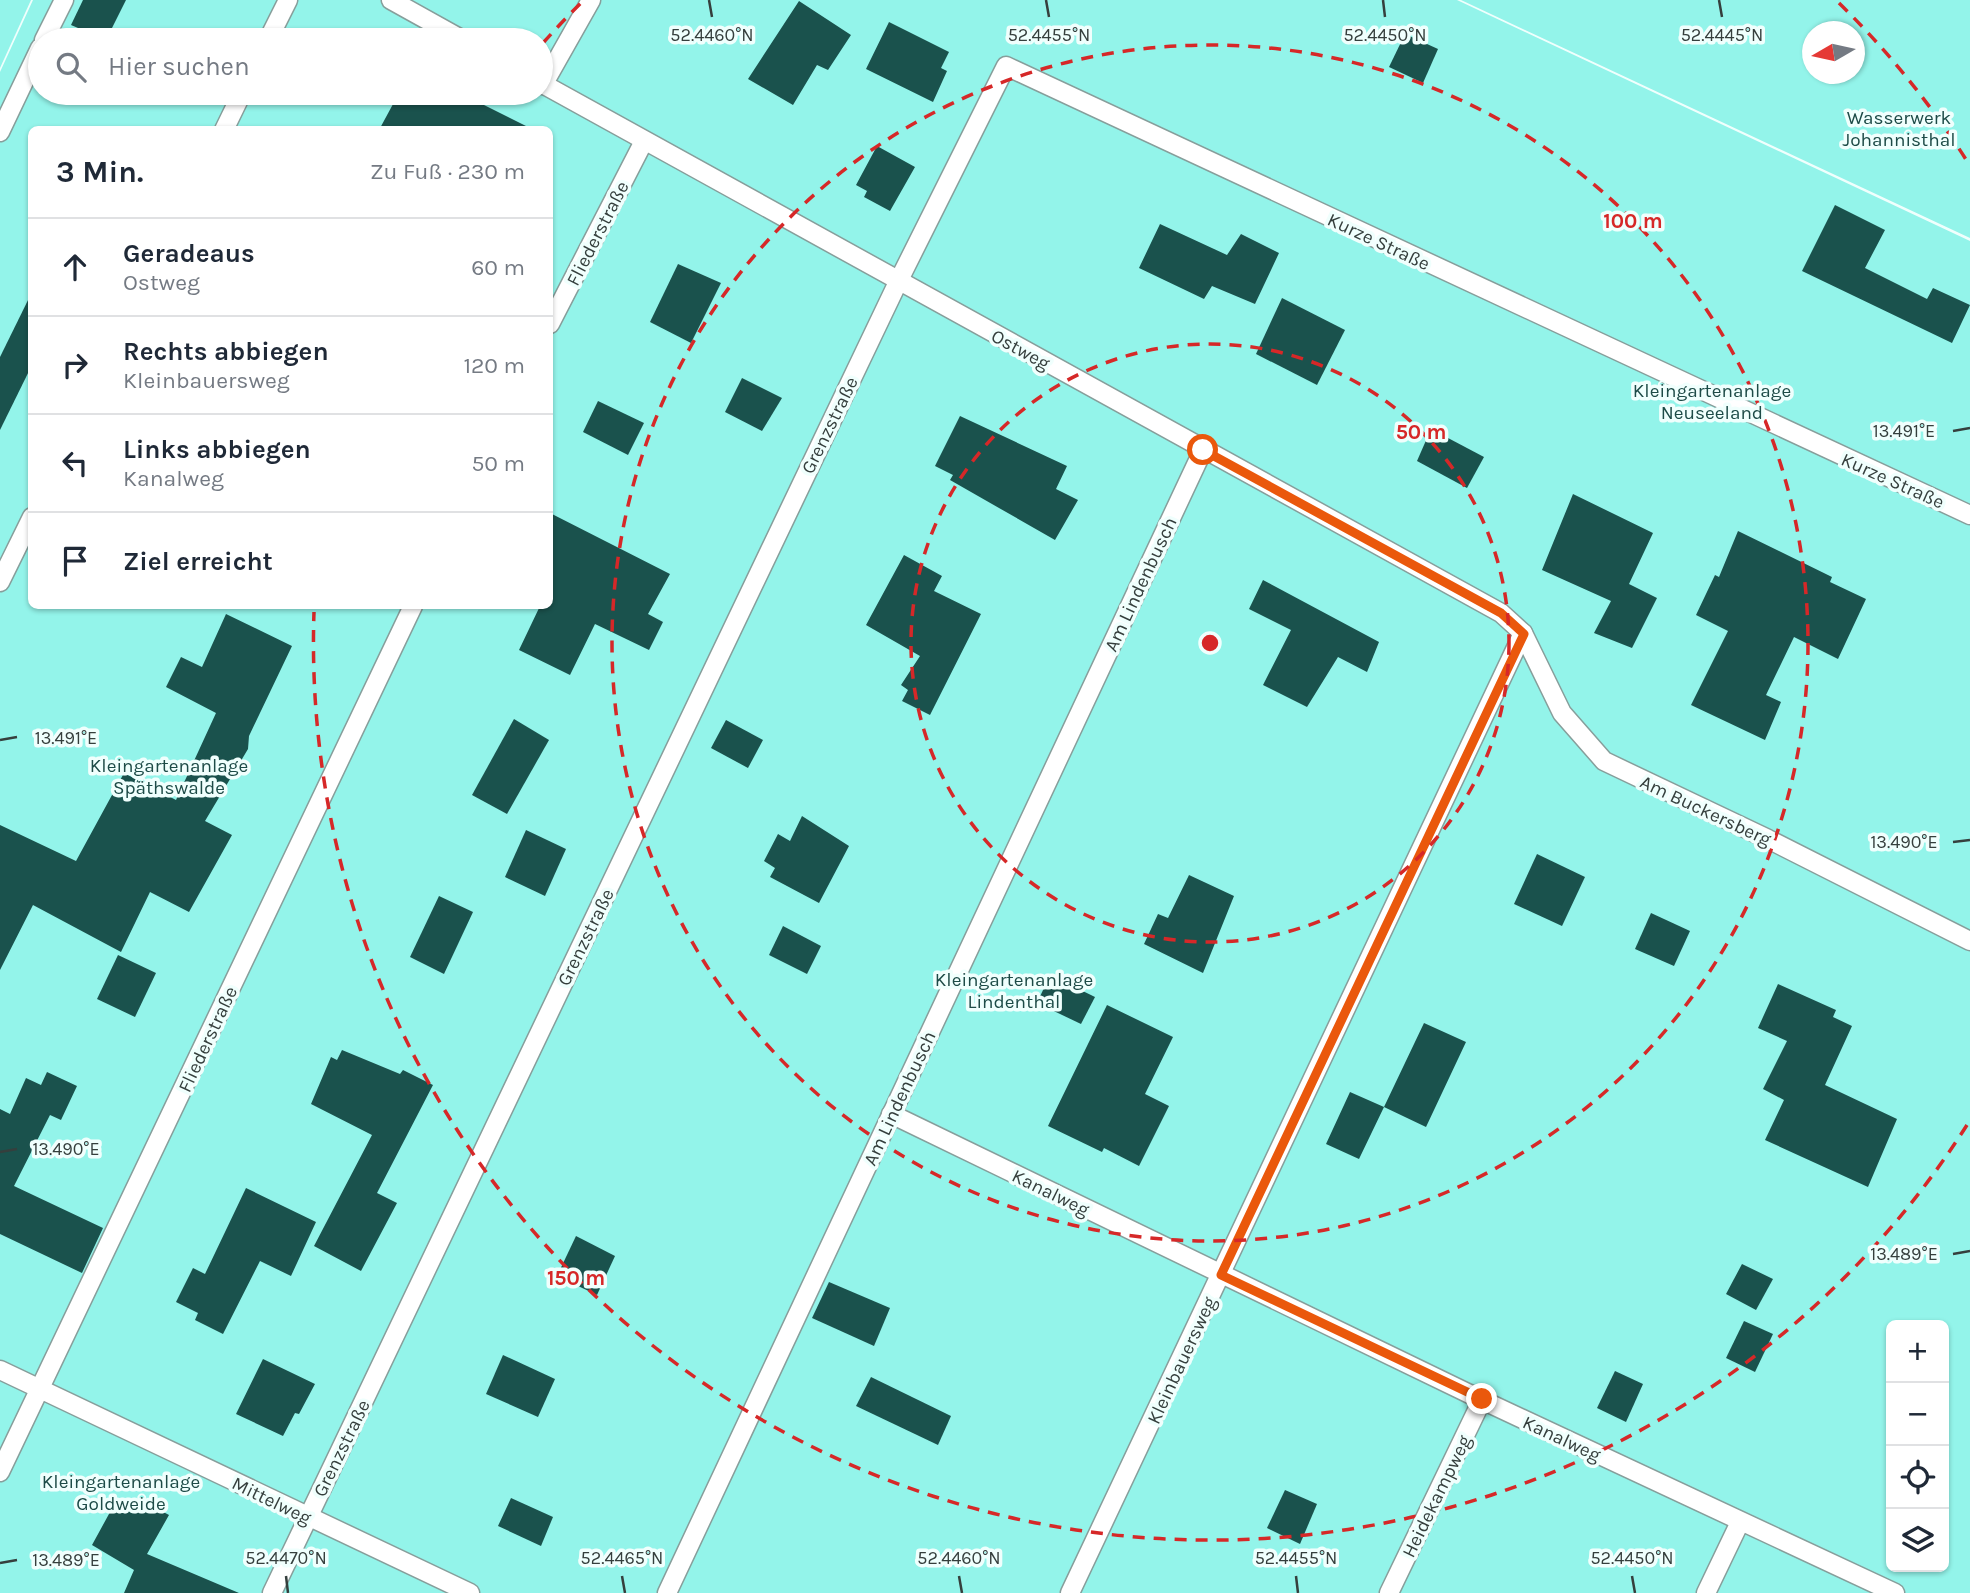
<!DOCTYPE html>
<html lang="de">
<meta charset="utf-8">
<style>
body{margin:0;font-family:Karla,sans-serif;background:#f6f6f7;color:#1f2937}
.controls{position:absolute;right:21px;bottom:21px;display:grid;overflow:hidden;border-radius:10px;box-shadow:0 2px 5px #0004}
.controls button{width:63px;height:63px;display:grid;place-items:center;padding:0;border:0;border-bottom:2px solid #e0e1e3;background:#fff;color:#1f2937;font:35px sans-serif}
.compass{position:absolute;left:1802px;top:21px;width:63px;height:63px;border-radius:50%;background:#fff;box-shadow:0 2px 5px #0004;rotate:261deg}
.stop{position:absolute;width:21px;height:21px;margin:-16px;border:5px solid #ea580c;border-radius:50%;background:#fff}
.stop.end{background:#ea580c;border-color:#fff;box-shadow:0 2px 7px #0008}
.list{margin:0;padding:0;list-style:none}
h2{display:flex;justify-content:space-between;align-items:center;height:91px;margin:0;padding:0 28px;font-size:30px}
h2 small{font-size:23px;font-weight:400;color:#747a83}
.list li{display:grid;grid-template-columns:46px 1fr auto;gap:21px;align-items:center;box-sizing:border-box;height:98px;padding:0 28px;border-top:2px solid #e0e1e3}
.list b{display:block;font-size:26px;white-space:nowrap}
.list p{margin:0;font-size:23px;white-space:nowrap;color:#747a83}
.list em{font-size:23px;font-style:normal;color:#747a83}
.icon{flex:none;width:38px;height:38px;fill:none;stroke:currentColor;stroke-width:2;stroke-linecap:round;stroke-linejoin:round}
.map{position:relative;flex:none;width:1970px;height:1593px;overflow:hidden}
.search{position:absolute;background:#fff;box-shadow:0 2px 5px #0004;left:28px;top:28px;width:525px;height:77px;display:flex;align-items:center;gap:18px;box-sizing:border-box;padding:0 24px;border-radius:38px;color:#747a83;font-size:26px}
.panel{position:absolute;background:#fff;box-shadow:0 2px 5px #0004;left:28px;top:126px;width:525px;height:483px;border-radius:10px}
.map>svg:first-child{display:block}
.green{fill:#93f4ea;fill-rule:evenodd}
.building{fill:#1a524d}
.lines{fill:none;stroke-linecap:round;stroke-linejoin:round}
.service-casing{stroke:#879e9b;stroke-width:21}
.service{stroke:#fff;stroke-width:18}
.route{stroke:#ea580c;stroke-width:9}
.ticks{fill:none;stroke:#353f3d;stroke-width:2.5}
.ring{fill:none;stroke:#d62828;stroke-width:3.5;stroke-dasharray:12 9}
.labels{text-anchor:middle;stroke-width:7;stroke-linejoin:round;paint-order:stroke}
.park-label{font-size:19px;fill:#1d4b47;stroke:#f0fffd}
.street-label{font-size:19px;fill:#353f3d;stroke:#f0fffd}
.ticks-label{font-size:18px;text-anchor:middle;fill:#353f3d;stroke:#f0fffd;stroke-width:7;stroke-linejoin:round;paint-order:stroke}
.centre{fill:#d62828;stroke:#f0fffd;stroke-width:3.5}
.ring-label{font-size:21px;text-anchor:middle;font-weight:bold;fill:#d62828;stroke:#f0fffd;stroke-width:7;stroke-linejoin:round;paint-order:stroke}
</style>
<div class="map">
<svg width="1970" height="1593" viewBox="0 0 1970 1593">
<rect width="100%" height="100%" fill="#f0fffd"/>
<!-- green -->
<g class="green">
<polygon points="0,0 31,0 0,68"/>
<path d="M 33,0 L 1457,0 L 1970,241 L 1970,1593 L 0,1593 L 0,72 ZM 40,40 L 541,40 L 541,93 L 40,93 ZM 32,130 L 550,130 L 550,606 L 32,606 ZM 1891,1325 L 1944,1325 L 1944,1567 L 1891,1567 Z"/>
<path d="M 1461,0 L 1970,0 L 1970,238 ZM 1812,32 L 1854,32 L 1854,74 L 1812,74 Z"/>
</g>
<!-- building -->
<g class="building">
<polygon points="83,0 126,0 106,40 71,25"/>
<polygon points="799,1 851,35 828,70 817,65 793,105 748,79"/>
<polygon points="889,22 949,52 941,68 947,71 933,102 866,69"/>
<polygon points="1405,34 1438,49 1423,83 1389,67"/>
<polygon points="399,93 434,93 455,104 460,93 534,130 379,130"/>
<polygon points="877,146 915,167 890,211 864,197 867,191 856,185"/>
<polygon points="1835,205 1885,230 1865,268 1927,299 1933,288 1970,305 1952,343 1802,271"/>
<polygon points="1160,224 1227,255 1241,234 1279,253 1255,304 1212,286 1204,299 1139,268"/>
<polygon points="678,264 721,283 691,343 650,322"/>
<polygon points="32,292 32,365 0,430 0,357"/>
<polygon points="1282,298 1345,330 1317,385 1256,354"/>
<polygon points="742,378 782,398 762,431 725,412"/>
<polygon points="598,401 644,423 628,455 583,432"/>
<polygon points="960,416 1067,466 1056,489 1078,500 1055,540 950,480 953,475 935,466"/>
<polygon points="1431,429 1484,457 1467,488 1417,461"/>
<polygon points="1573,494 1653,533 1629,584 1657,598 1632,648 1594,633 1611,601 1542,570"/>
<polygon points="550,513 670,574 648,614 663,622 649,650 595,624 570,675 519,650 540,606 550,606"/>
<polygon points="1738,531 1832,577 1830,582 1866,599 1838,659 1794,637 1766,695 1781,702 1765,740 1691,705 1728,631 1696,615 1715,575 1719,577"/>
<polygon points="904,555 942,576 934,591 981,614 930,715 902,701 908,690 901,685 920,656 866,625"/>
<polygon points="1263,580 1379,642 1367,672 1338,657 1307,707 1263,685 1291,630 1249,609"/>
<polygon points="226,614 292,646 249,736 248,749 205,821 232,835 189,912 150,892 121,952 33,905 0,970 0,825 76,861 124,773 176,800 216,713 166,687 181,657 202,667"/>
<polygon points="514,719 549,740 507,814 472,795"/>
<polygon points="726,720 763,740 748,768 711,748"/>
<polygon points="802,816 849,846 819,903 770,877 775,868 764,861 778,834 790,841"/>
<polygon points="526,830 566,849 545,896 505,877"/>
<polygon points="1537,854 1585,877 1562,926 1514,904"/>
<polygon points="1189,875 1234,896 1203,973 1144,944 1158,914 1168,918"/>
<polygon points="439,896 473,912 444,974 410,957"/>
<polygon points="1651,913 1690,931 1674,966 1635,949"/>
<polygon points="783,926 821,946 807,974 769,955"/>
<polygon points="118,955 156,973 135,1017 97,999"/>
<polygon points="1050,975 1095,997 1081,1024 1037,1003"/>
<polygon points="1778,984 1836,1010 1833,1017 1852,1026 1825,1085 1897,1119 1868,1187 1765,1140 1784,1100 1763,1089 1787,1041 1758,1028"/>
<polygon points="1107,1005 1173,1037 1145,1094 1169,1106 1139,1166 1104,1148 1102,1152 1048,1126"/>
<polygon points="1424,1023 1466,1042 1426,1127 1384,1107 1359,1159 1326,1144 1350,1092 1384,1107"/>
<polygon points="342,1050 400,1074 403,1070 433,1085 377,1193 397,1203 361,1271 314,1246 372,1135 311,1104 331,1057 337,1060"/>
<polygon points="47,1072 77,1086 61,1120 50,1115 14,1186 103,1228 82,1273 0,1234 0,1109 10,1114 26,1078 41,1085"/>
<polygon points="246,1188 316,1222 291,1276 260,1261 223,1334 195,1320 198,1313 176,1302 193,1268 205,1274"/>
<polygon points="576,1236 615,1256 597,1295 557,1276"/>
<polygon points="1742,1264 1773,1279 1756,1310 1726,1294"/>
<polygon points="829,1282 890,1308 874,1346 812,1318"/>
<polygon points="1744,1321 1773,1334 1755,1372 1726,1358"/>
<polygon points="503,1355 555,1379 538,1417 486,1394"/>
<polygon points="263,1359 315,1384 299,1414 295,1413 283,1436 236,1414"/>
<polygon points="1615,1371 1643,1384 1626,1422 1597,1408"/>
<polygon points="871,1377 951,1416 938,1445 856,1406"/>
<polygon points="1285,1490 1317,1504 1300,1544 1267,1528"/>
<polygon points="511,1498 553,1517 541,1546 498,1526"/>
<polygon points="139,1499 169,1515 147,1554 239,1593 124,1593 134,1570 92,1545 115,1503 132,1513"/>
</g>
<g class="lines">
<defs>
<g id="service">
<polyline points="391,0 463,40"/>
<polyline points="44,40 64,0"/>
<polyline points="268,40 288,0"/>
<polyline points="541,83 1501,613 1523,633 1562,713 1604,761 1768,839 1970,941"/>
<polyline points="543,85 591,0"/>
<polyline points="224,130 242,93"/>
<polyline points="0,132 40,48"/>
<polyline points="550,324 644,141"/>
<polyline points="0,582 32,517"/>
<polyline points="891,1114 1482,1400 1895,1593"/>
<polyline points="0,1370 470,1593"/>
<polyline points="0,1472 413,606"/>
<polyline points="272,1593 899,280 1006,66 1970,515"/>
<polyline points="667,1593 1203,450"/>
<polyline points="1070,1593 1523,633"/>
<polyline points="1389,1593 1482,1400"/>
<polyline points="1706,1593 1740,1522"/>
</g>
</defs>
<!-- service casing -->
<use href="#service" class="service-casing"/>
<!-- service -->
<use href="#service" class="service"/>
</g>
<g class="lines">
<!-- route -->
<polyline class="route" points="1203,450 1501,613 1524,634 1221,1275 1482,1399"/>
</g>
<!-- ticks -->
<path class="ticks" d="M 709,0 L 712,17M 1046,0 L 1049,17M 1383,0 L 1385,17M 1719,0 L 1722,17M 1953,431 L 1970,428M 0,740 L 17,737M 1953,842 L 1970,840M 0,1152 L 17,1149M 1953,1254 L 1970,1251M 0,1563 L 17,1560M 286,1576 L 288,1593M 622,1576 L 625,1593M 959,1576 L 962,1593M 1296,1576 L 1298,1593M 1632,1576 L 1635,1593"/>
<!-- distance rings -->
<g class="ring">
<circle cx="1210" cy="643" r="299"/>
<circle cx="1210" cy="643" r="598"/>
<path d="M1967 1125A897 897 0 0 1 314 612M543 43A897 897 0 0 1 581 3M1839 3A897 897 0 0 1 1967 161"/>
</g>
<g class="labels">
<!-- park labels -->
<g class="park-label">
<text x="1899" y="124">Wasserwerk<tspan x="1899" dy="22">Johannisthal</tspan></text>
<text x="1712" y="397">Kleingartenanlage<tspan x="1712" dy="22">Neuseeland</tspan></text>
<text x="169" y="772">Kleingartenanlage<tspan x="169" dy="22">Späthswalde</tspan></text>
<text x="1014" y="986">Kleingartenanlage<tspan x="1014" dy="22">Lindenthal</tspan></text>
<text x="121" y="1488">Kleingartenanlage<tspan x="121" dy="22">Goldweide</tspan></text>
</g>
<!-- street labels -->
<g class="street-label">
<text transform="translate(597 233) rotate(-63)" y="7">Fliederstraße</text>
<text transform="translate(1379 241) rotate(25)" y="7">Kurze Straße</text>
<text transform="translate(1021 349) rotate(29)" y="7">Ostweg</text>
<text transform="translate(829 425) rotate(-64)" y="7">Grenzstraße</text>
<text transform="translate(1893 480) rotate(24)" y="7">Kurze Straße</text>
<text transform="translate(1140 584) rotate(-65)" y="7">Am Lindenbusch</text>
<text transform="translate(1706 810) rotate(25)" y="7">Am Buckersberg</text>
<text transform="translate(585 937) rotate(-64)" y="7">Grenzstraße</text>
<text transform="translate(207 1039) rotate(-65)" y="7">Fliederstraße</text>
<text transform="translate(899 1098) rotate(-65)" y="7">Am Lindenbusch</text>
<text transform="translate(1051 1192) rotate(26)" y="7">Kanalweg</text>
<text transform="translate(1181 1360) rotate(-65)" y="7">Kleinbauersweg</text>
<text transform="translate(1562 1438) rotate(25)" y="7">Kanalweg</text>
<text transform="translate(341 1448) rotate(-64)" y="7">Grenzstraße</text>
<text transform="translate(1436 1496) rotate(-64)" y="7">Heidekampweg</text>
<text transform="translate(272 1500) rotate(26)" y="7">Mittelweg</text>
</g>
</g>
<g class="ticks-label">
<text x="712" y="41">52.4460°N</text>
<text x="1049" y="41">52.4455°N</text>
<text x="1385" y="41">52.4450°N</text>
<text x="1722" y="41">52.4445°N</text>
<text x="1904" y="437">13.491°E</text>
<text x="66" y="744">13.491°E</text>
<text x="1904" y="848">13.490°E</text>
<text x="66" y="1155">13.490°E</text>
<text x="1904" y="1260">13.489°E</text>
<text x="286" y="1564">52.4470°N</text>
<text x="622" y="1564">52.4465°N</text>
<text x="959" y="1564">52.4460°N</text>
<text x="1296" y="1564">52.4455°N</text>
<text x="1632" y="1564">52.4450°N</text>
<text x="66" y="1566">13.489°E</text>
</g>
<circle cx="1210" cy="643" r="10" class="centre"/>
<g class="ring-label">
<text x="1633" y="228">100 m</text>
<text x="1421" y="439">50 m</text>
<text x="576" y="1285">150 m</text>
</g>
</svg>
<div class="controls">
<button>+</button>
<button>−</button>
<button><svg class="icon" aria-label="locate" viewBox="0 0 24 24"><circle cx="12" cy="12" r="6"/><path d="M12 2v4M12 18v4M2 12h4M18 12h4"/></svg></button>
<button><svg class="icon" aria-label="layers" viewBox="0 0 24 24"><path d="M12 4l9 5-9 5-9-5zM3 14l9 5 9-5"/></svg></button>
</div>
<svg class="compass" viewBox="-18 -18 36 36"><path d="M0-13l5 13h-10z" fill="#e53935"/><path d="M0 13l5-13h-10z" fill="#747a83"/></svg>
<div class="stop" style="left:1203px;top:450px"></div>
<div class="stop end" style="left:1482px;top:1399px"></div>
<div class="search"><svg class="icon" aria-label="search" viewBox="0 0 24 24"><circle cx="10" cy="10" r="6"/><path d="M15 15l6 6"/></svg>Hier suchen</div>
<section class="panel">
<h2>3 Min.<small>Zu Fuß · 230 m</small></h2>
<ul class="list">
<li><svg class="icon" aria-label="ahead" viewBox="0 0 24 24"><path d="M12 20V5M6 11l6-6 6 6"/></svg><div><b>Geradeaus</b><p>Ostweg</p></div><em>60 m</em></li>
<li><svg class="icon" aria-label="right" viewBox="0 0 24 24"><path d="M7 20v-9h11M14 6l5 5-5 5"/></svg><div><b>Rechts abbiegen</b><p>Kleinbauersweg</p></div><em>120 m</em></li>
<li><svg class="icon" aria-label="left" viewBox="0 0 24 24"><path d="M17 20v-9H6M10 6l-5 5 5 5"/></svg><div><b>Links abbiegen</b><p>Kanalweg</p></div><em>50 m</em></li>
<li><svg class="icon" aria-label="arrive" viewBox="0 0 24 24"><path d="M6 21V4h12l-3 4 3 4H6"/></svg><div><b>Ziel erreicht</b></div></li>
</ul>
</section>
</div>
